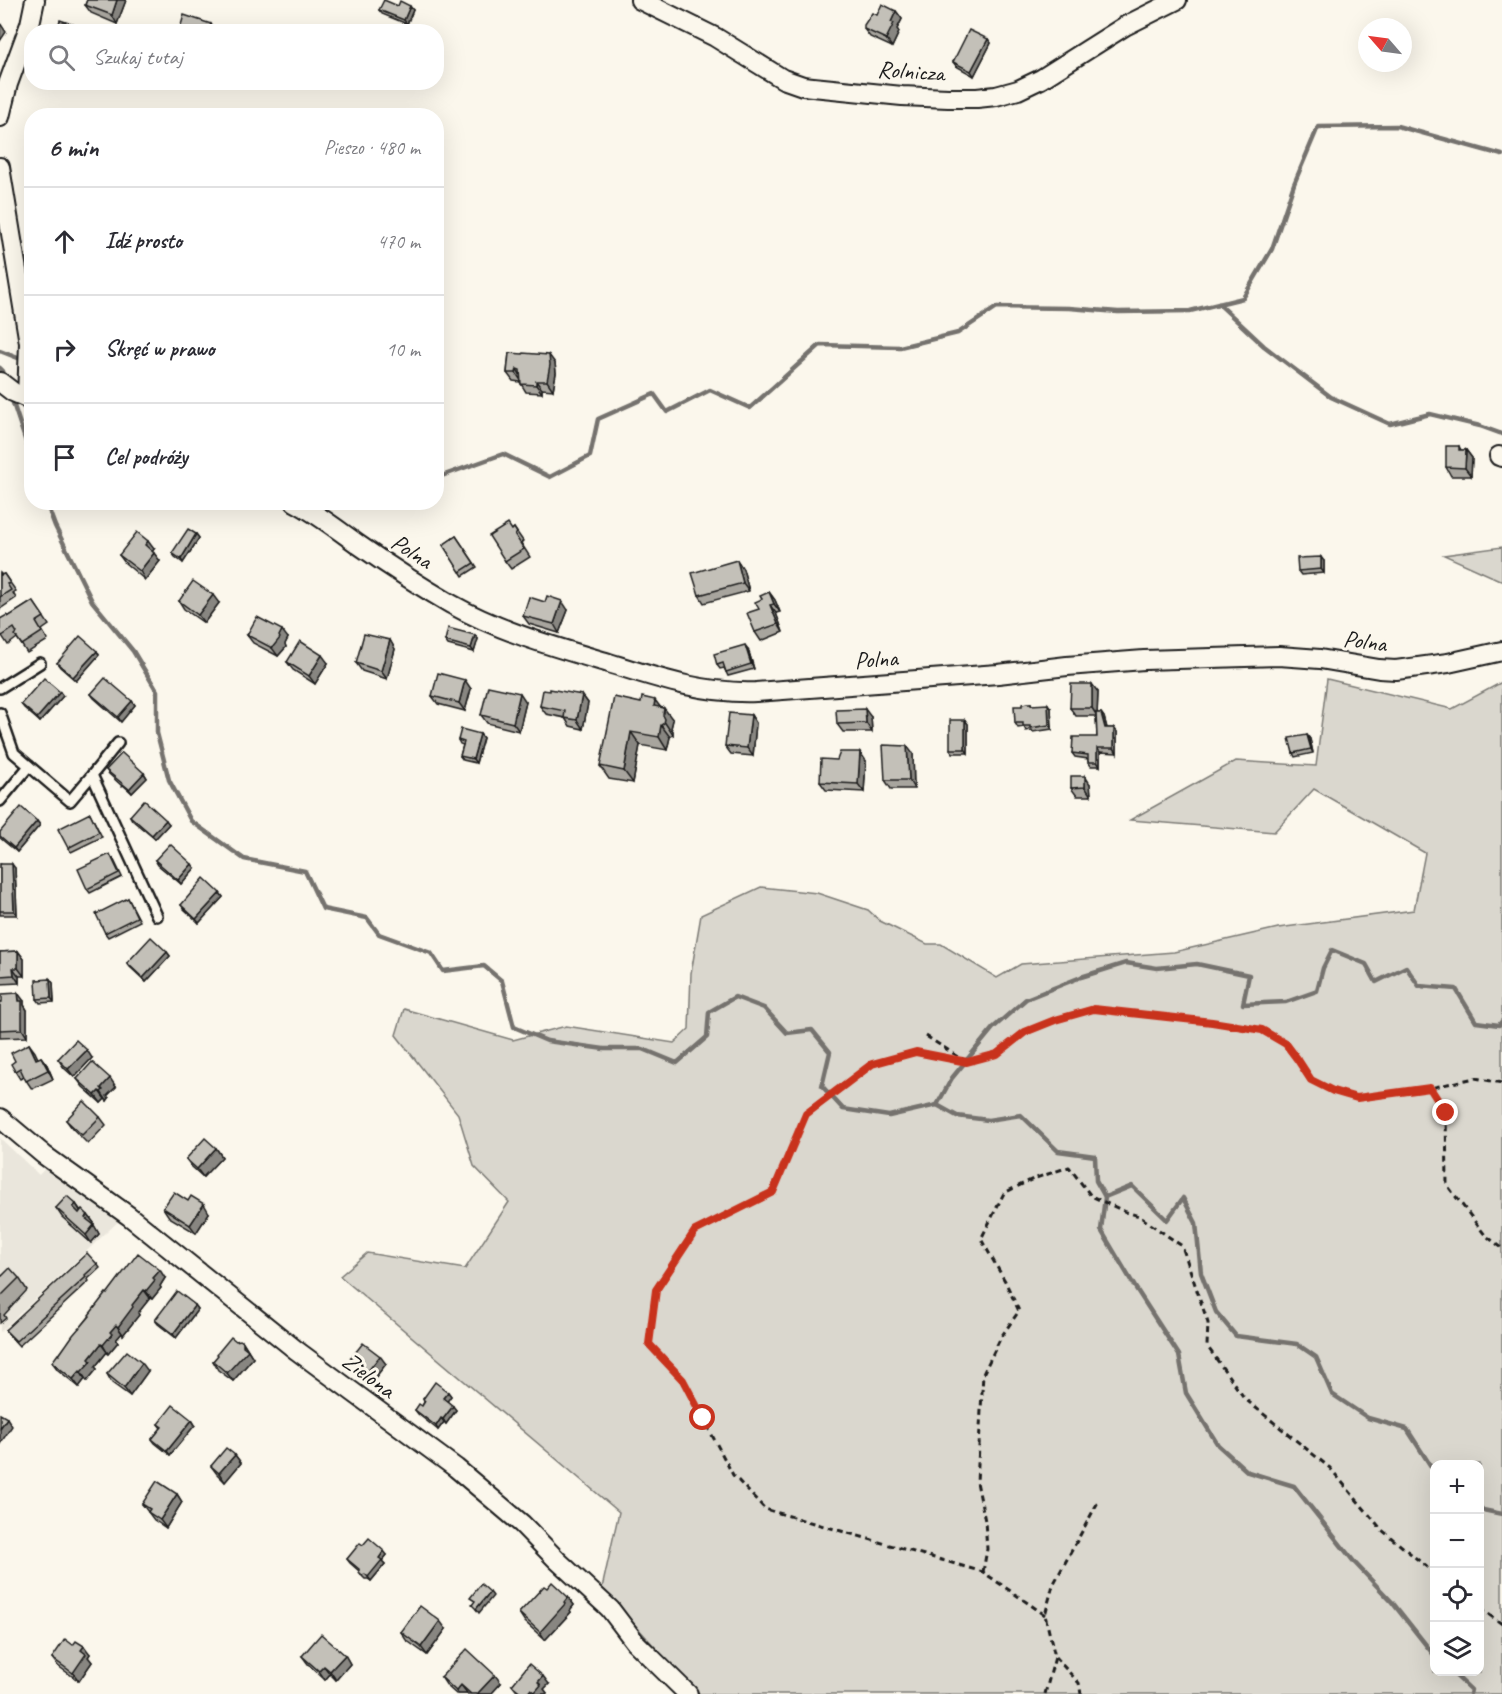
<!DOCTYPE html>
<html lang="pl">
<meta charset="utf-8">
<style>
body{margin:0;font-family:Caveat,sans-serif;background:#f7f7f7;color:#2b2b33}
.controls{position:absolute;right:18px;bottom:18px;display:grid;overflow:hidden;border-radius:12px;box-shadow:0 6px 24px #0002}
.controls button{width:54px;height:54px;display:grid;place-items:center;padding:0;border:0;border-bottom:2px solid #e1e1e2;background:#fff;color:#2b2b33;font:30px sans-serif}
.compass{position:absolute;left:1358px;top:18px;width:54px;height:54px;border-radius:50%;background:#fff;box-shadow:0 6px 24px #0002;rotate:298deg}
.stop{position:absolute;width:18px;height:18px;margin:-14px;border:4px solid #c8321e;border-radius:50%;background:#fff}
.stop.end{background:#c8321e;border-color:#fff;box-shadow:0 2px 6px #0008}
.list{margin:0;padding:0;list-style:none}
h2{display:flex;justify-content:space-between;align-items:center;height:78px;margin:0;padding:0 24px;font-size:26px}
h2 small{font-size:20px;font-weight:400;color:#7c7c81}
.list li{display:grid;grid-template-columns:39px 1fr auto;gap:18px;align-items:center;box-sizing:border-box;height:108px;padding:0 24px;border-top:2px solid #e1e1e2}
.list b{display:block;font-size:22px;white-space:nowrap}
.list em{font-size:20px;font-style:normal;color:#7c7c81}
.icon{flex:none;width:33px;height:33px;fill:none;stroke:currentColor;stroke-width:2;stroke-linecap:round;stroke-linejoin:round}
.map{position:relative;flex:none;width:1502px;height:1694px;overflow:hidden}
.search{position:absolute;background:#fff;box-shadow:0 6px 24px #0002;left:24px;top:24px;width:420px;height:66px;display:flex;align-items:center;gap:15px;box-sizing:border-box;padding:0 21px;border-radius:24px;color:#7c7c81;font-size:22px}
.panel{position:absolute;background:#fff;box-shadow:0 6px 24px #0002;left:24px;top:108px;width:420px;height:402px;border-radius:24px}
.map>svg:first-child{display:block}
.built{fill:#eae6dc}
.green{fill:#dad7ce;stroke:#7b7a75;stroke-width:1.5;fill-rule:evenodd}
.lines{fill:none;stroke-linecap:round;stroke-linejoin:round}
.stream{stroke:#74726e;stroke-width:4.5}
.service-casing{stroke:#1c1c1c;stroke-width:14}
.minor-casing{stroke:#1c1c1c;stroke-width:22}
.path{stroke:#1c1c1c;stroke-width:3;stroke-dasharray:6 4.5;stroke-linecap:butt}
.service{stroke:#fbf7ec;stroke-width:9}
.minor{stroke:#fbf7ec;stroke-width:18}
.wall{fill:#a8a59e;stroke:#1c1c1c;stroke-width:1.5}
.shaded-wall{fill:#888681;stroke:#1c1c1c;stroke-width:1.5}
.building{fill:#c3c0b8;stroke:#1c1c1c;stroke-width:1.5}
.route{stroke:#c8321e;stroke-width:8}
.labels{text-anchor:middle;stroke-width:6;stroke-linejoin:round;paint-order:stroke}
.street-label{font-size:24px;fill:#1c1c1c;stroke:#fbf7ec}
</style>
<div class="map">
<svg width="1502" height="1694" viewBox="0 0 1502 1694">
<rect width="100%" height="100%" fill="#fbf7ec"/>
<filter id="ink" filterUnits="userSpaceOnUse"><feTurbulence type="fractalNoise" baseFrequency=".0167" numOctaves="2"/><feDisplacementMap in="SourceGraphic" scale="12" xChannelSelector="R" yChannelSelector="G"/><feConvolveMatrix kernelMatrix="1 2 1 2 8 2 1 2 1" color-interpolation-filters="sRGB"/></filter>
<g filter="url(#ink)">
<!-- built -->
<polygon class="built" points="0,1138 39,1175 47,1166 122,1218 0,1332"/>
<!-- green -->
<g class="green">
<polygon points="1502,547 1502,581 1444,555"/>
<path d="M 1327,679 L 1452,709 L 1502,682 L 1502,1694 L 700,1694 L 688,1684 L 602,1588 L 619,1512 L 340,1276 L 367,1253 L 465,1269 L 509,1202 L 474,1166 L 458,1114 L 396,1035 L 404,1009 L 513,1040 L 566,1026 L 674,1043 L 689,1029 L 691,973 L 701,915 L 761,887 L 817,893 L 868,910 L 880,921 L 927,944 L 941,944 L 997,978 L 1021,964 L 1174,952 L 1278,928 L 1414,910 L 1425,853 L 1314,789 L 1274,832 L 1130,820 L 1236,761 L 1316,766 ZM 1434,1464 L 1480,1464 L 1480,1672 L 1434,1672 Z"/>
</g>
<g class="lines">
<!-- stream -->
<g class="stream">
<polyline points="1219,304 1264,346 1331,397 1390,424 1430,414 1480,426 1502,434"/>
<polyline points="0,351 23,360"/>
<polyline points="0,368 3,371 5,378"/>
<polyline points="11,397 32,460"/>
<polyline points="436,478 503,454 550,477 590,456 598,419 654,394 667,412 710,390 750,408 820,345 900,347 958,333 997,307 1069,308 1118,312 1190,311 1243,298 1272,249 1294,184 1318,127 1397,126 1502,155"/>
<polyline points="46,502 55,526 92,601 133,651 157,691 157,733 169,780 191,821 244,859 305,871 323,909 367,918 379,934 431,953 443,971 484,966 502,981 514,1027 547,1041 604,1049 643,1049 677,1063 707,1037 709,1012 735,997 764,1008 787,1033 812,1030 830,1052 822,1086 843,1109 889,1116 937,1105 952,1078 993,1028 1026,999 1081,977 1126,963 1157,968 1197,964 1249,975 1243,1004 1286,1002 1317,991 1323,968 1332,950 1366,964 1376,982 1406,967 1419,986 1456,989 1476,1022 1499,1025 1502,1021"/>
<polyline points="937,1105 957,1116 988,1120 1021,1115 1058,1151 1095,1156 1096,1181 1105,1197 1132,1186 1167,1220 1183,1198 1196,1223 1201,1273 1216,1312 1236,1336 1297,1344 1316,1357 1332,1394 1368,1418 1407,1429 1434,1471"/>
<polyline points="1105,1197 1101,1230 1135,1287 1179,1355 1186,1393 1218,1445 1248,1472 1294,1486 1355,1563 1392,1602 1434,1655"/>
<polyline points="1480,1507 1483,1510 1502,1514"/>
<polyline points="1452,1672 1471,1690 1470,1694"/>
</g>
<defs>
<g id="service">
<polyline points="0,688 40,663"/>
<polyline points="0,713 14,753 70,801 92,775 157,916"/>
<polyline points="92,775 118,743"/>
<polyline points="0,801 29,766"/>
</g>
<g id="minor">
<polyline points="640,0 715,37 783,79 803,86 902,96 948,98 977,98 996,96 1018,90 1041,79 1125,26 1177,0"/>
<polyline points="0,117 8,84 30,24 35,0"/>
<polyline points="0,167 29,343 27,398"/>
<polyline points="0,382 13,392 27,398 32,403"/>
<polyline points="1499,456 1502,457"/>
<path d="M 295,502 C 318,514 338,530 359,545 C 389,566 420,586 451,604 C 501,632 555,647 609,663 C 657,678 704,694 756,692 L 998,674 L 1067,666 L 1144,660 L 1279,656 L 1320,659 L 1379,669 L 1396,670 L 1448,663 L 1502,651"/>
<polyline points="0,1118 44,1155 129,1216 296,1350 456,1468 522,1524 557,1560 610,1609 635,1642 688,1694"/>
</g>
</defs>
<!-- service casing -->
<use href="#service" class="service-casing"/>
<!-- minor casing -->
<use href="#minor" class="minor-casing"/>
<!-- path -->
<g class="path">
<polyline points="926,1036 965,1061"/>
<polyline points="1430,1088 1446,1113 1447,1185 1485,1235 1502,1248"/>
<polyline points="983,1572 987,1549 985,1521 977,1482 983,1374 1001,1337 1019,1311 1005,1281 981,1239 1004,1193 1033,1179 1069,1167 1091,1196 1126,1212 1139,1216 1182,1246 1208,1323 1207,1346 1245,1399 1330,1468 1382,1530 1434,1573"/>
<polyline points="1480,1608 1502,1624"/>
<polyline points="1045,1615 983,1572 765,1509 733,1475 683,1380 649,1344 656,1290 695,1231 773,1192 806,1114 872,1064 916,1052 967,1062 997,1054 1025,1032 1055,1020 1094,1009 1212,1022 1262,1030 1286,1044 1298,1060 1311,1080 1333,1091 1357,1098 1430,1088 1475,1078 1502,1083"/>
<polyline points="1055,1657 1079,1683 1081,1694"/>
<polyline points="1045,1694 1055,1657 1045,1615 1053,1585 1098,1502"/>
</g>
<!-- service -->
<use href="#service" class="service"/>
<!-- minor -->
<use href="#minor" class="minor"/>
</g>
<!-- wall -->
<g class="wall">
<polygon points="87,0 126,0 117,24 91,13 85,5"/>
<polygon points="398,6 413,10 407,24 382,14 379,10"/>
<polygon points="896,11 902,19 897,29 899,32 892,47 870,37 864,29 877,15"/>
<polygon points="988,39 991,43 974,76 956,66 953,62"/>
<polygon points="110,82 125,82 124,86"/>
<polygon points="509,353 555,363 556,373 553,390 542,389 542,393 526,392 521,384 520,382 513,381 507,373"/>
<polygon points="1459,446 1461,450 1466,450 1472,458 1471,476 1451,476 1446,467"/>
<polygon points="514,528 523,541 521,543 530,557 511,569 505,561 512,530"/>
<polygon points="196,534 199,538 183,563 175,557 172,553"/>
<polygon points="456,536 477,567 463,576 443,545"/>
<polygon points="154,549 152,551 160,561 145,580 125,563 119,555"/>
<polygon points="737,560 743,569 749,591 704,603 699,595"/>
<polygon points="1324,561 1324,573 1301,575 1298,571"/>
<polygon points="0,573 2,575 4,574 16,591 13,593 16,598 0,609"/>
<polygon points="769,592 775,600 780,612 776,613 783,632 761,641 755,632 759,609 762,599"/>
<polygon points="33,601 49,625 42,630 48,640 27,653 17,638 8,645 2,636 8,617"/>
<polygon points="179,601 219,603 204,623 184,609"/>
<polygon points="545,602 568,610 559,633 529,624 523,616"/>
<polygon points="247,635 288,638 285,644 286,647 278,656 253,643"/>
<polygon points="478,639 474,652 448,645 445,641"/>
<polygon points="390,640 395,649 387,679 362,671 356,663"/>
<polygon points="748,649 754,669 728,676 724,668 720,669 717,665"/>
<polygon points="97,651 99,655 76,681 60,667 57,663"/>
<polygon points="287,662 328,663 315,684 293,670"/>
<polygon points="471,689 465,711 438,704 432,696"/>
<polygon points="550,691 582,695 588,703 583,729 570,726 565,718 546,714 540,706"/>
<polygon points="1098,692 1097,713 1101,713 1104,717 1107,728 1114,728 1117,732 1117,753 1100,752 1100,766 1091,766 1088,762 1088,759 1075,757 1072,753 1097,737 1096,716 1076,716 1070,708"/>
<polygon points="91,694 132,701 135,705 121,722 94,698"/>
<polygon points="63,696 40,722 24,708 21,704"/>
<polygon points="526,702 519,731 487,723 481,715"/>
<polygon points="641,703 660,707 673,720 671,728 673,731 673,735 670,737 667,750 640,745 633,783 609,779 600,766"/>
<polygon points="1031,703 1032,705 1051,708 1052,729 1033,732 1032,730 1026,731 1024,727 1018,728 1015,723 1022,706"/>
<polygon points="751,715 756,723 753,756 731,754 725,746"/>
<polygon points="871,717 872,732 843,732 837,724"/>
<polygon points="965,720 968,724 968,753 953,753 950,749"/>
<polygon points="480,734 483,738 476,763 463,760 460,756 463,745 460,744 458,740"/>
<polygon points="1307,735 1310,739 1313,753 1295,757 1293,753"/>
<polygon points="913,754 914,789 891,789 885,780"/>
<polygon points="866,761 864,792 826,790 820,782"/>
<polygon points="106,770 144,773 147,778 132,793 123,785 122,786 109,774"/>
<polygon points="1090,784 1091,796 1077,796 1071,788"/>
<polygon points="90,813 102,837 71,852 68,848"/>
<polygon points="130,816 169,824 155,839 132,820"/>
<polygon points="37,821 40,825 17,852 0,838 0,832"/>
<polygon points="113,858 122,877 90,893 87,889"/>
<polygon points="155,860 195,868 181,884 158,865"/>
<polygon points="0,864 15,868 17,915 0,915"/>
<polygon points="220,893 223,897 199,923 184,909 181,905"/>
<polygon points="128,898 140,921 108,937 105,933"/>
<polygon points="18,951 24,959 24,976 19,976 19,983 0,984 0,952"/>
<polygon points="167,952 170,956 146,982 130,967 127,963"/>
<polygon points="50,979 53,983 54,1002 40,1003 37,999"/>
<polygon points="24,1001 24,1005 27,1010 27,1037 0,1038 0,1002"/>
<polygon points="29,1044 38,1059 41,1057 47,1065 53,1079 32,1089 24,1077 20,1079 15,1071 15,1061"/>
<polygon points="92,1058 74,1077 64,1068 58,1059"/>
<polygon points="77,1079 116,1087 107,1096 109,1098 107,1101 105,1099 101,1103 83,1087"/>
<polygon points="100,1117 106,1125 88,1144 72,1128 66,1120"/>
<polygon points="216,1148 222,1157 203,1177 192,1167 186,1159"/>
<polygon points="76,1204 81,1211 88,1215 94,1223 93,1224 99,1234 91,1243 62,1217 56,1208"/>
<polygon points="163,1208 209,1213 196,1233 169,1217"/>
<polygon points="97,1264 100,1268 88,1279 89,1281 19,1346 8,1334 5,1330"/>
<polygon points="0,1275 2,1276 19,1278 27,1290 4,1315 6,1318 0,1323"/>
<polygon points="165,1278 160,1286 161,1288 152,1299 150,1298 138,1313 139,1315 123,1335 122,1333 116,1340 118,1342 114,1347 108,1354 107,1352 95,1367 97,1369 87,1381 85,1379 79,1387 58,1370 52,1362 59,1355 107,1294"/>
<polygon points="195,1305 198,1309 176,1338 158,1324 155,1320"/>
<polygon points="236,1341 243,1342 253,1358 233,1381 218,1370 213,1361"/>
<polygon points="351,1358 386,1364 374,1379 362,1369 360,1370"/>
<polygon points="148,1371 130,1396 112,1383 107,1374"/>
<polygon points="448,1392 451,1396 447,1401 456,1410 446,1424 444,1422 438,1430 418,1414 415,1410 422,1406 424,1402 423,1399"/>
<polygon points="192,1420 195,1425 170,1455 155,1443 152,1439 161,1428 158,1424"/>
<polygon points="235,1455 241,1463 225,1482 217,1474 211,1466"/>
<polygon points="177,1494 182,1502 166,1528 154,1520 142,1504"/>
<polygon points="363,1545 387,1555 382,1561 385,1564 371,1581 368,1579 365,1579 362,1576 359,1571 350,1563 347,1559"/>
<polygon points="547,1588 568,1597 574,1605 570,1610 571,1612 545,1640 525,1622 519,1613"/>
<polygon points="446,1629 427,1655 406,1640 401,1632"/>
<polygon points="73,1645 90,1654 88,1657 92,1662 79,1681 58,1666 52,1658"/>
<polygon points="345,1655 350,1664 336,1680 330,1674 325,1680 308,1664 302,1656"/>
<polygon points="441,1677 501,1683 491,1694 456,1694 447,1686"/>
<polygon points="549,1684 544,1689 547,1693 546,1694 519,1694 512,1685"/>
</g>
<!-- shaded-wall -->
<g class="shaded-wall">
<polygon points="117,0 126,0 117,24 112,15"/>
<polygon points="410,6 413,10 407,24 404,20"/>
<polygon points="896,11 902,19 897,29 899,32 892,47 886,39 891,22"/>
<polygon points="0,23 6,32 0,41"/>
<polygon points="211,24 214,29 213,32 208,32"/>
<polygon points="78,26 82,32 76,32"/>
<polygon points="988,39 991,43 974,76 971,71"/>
<polygon points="549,355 555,363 556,373 553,390 547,381"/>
<polygon points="517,369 522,378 522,382 516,373"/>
<polygon points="536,381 542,389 542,393 536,385"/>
<polygon points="1466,450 1472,458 1471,476 1465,468"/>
<polygon points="196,534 199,538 183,563 181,559"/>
<polygon points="148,541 154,549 151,554 145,545"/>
<polygon points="154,553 160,561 145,580 140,571"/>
<polygon points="1321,557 1324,561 1324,573 1321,569"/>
<polygon points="737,560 743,569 749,591 743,583"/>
<polygon points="769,592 775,600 780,612 774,604"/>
<polygon points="213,595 219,603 204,623 198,615"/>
<polygon points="562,601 568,610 559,633 554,624"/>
<polygon points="770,605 776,613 783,632 778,624"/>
<polygon points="282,630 288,638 285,644 286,647 278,656 272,648"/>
<polygon points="475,635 478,639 474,652 471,648"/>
<polygon points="390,640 395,649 387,679 381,671"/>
<polygon points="745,645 748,649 754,669 751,664"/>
<polygon points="97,651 99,655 76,681 73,677"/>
<polygon points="322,655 328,663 315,684 309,676"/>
<polygon points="465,680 471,689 465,711 459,703"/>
<polygon points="1092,684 1098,692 1097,716 1092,708"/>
<polygon points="60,692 63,696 40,722 37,718"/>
<polygon points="520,693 526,702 519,731 513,723"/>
<polygon points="582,695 588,703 583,729 577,720"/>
<polygon points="655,700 664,712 664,708 673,720 671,728 673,731 673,735 654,706"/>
<polygon points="132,701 135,705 121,722 118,717"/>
<polygon points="1048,704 1051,708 1052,729 1049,725"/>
<polygon points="865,709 871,717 872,732 866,723"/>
<polygon points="1101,713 1104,717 1108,732 1105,728"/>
<polygon points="751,715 756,723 753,756 747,748"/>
<polygon points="965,720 968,724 968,753 965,749"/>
<polygon points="661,725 670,737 667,750 659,737"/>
<polygon points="1114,728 1117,732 1117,753 1114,748"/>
<polygon points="631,732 640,745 633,783 624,771"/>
<polygon points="480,734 483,738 476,763 473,759"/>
<polygon points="1307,735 1310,739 1313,753 1311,749"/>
<polygon points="907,746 913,754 914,789 909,780"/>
<polygon points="1097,748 1100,752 1100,766 1097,762"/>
<polygon points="860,752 866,761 864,792 858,784"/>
<polygon points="144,773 147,778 132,793 129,789"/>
<polygon points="1085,776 1090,784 1091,796 1085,787"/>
<polygon points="166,820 169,824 155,839 152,835"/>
<polygon points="37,821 40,825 17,852 14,848"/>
<polygon points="12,864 15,868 17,915 14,911"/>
<polygon points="192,864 195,868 181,884 178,880"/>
<polygon points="220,893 223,897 199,923 196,919"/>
<polygon points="18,951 24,959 24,976 18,968"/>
<polygon points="167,952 170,956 146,982 143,978"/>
<polygon points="13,968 19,976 19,983 14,975"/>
<polygon points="50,979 53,983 54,1002 51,998"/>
<polygon points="18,993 24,1001 24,1005 27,1010 27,1037 22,1029"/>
<polygon points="29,1044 35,1052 42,1067 36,1059"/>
<polygon points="87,1050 92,1058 74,1077 68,1069"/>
<polygon points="41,1057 47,1065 53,1079 48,1070"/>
<polygon points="110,1078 116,1087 107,1096 109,1098 107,1101 101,1092 101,1088"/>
<polygon points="99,1091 105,1099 101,1103 95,1095"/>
<polygon points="216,1148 222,1157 203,1177 197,1169"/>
<polygon points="76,1204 81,1212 78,1215 73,1207"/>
<polygon points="204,1204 209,1213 196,1233 190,1225"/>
<polygon points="88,1215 94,1223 91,1226 85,1218"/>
<polygon points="94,1225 99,1234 91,1243 86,1235"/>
<polygon points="160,1270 165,1278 160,1286 161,1288 152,1299 146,1291 153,1278"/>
<polygon points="144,1290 150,1298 138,1313 139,1315 123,1335 118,1327 132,1305"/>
<polygon points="195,1305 198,1309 176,1338 173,1334"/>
<polygon points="116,1325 122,1333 116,1340 118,1342 108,1354 103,1345 110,1332"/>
<polygon points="243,1342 253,1358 233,1381 227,1373 243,1346"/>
<polygon points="101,1344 107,1352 95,1367 97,1369 87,1381 81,1372 89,1359"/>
<polygon points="380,1356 386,1364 374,1379 368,1371"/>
<polygon points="142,1363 148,1371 130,1396 124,1388"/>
<polygon points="80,1371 85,1379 79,1387 73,1379"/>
<polygon points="448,1392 451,1396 446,1403 443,1398"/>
<polygon points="453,1406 456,1410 446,1424 443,1419"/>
<polygon points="7,1418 12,1426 0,1444 0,1428"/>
<polygon points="441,1418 444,1422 438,1430 436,1426"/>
<polygon points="192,1420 195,1425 170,1455 167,1451"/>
<polygon points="235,1455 241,1463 225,1482 219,1473"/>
<polygon points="177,1494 182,1502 166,1528 160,1520"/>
<polygon points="384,1551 387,1555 382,1561 385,1564 371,1581 368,1577 379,1558"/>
<polygon points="490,1592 493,1596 479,1613 476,1609"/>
<polygon points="568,1597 574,1605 570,1610 571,1612 545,1640 540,1632"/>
<polygon points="440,1621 446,1629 427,1655 421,1647"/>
<polygon points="84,1646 90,1654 88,1657 92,1662 79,1681 73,1673 81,1650"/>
<polygon points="345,1655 350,1664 336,1680 330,1671"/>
<polygon points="324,1666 330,1674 325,1680 319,1671"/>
<polygon points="495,1675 501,1683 491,1694 477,1694"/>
<polygon points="543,1676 549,1684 544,1689 547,1693 546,1694 536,1694 535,1692 538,1682"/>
<polygon points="461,1685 467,1693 466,1694 458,1694 456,1691"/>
<polygon points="531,1689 534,1694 527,1694"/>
</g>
<!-- building -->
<g class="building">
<polygon points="87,0 117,0 112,15 85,5"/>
<polygon points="384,0 398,6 400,1 410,6 404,20 379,10"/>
<polygon points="882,4 896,11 891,22 894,23 886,39 864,29 864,25 872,13 877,15"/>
<polygon points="184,15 211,24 208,32 179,32"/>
<polygon points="60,20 78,26 76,32 49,32 51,25 58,27"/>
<polygon points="969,30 988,39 971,71 953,62"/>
<polygon points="509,353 523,354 523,353 549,355 550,365 547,381 536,381 536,385 521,384 520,370 517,369 516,373 507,373"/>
<polygon points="1446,446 1459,446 1459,450 1466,450 1465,468 1446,467"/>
<polygon points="508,524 512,530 514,528 517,533 515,535 524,549 505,561 489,536"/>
<polygon points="188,529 196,534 181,559 172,553"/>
<polygon points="137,532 148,541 145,545 154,553 140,571 119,555"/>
<polygon points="456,536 474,563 460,572 443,545"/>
<polygon points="1321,557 1321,569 1298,571 1297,558"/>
<polygon points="737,560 743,583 699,595 692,573"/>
<polygon points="0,573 1,575 4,574 10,583 7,584 11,590 0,597"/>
<polygon points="193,581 213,595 198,615 179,601"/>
<polygon points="769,592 774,604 770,605 778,624 755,632 747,613 759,609 755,602 762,599 760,596"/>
<polygon points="547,596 562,601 554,624 523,616 529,597 545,602"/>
<polygon points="33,601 44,617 36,622 42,632 22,645 15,635 17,633 14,628 2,636 0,634 0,619 7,615 8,617"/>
<polygon points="257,617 282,630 279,636 280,638 272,648 247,635"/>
<polygon points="448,628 475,635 471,648 445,641"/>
<polygon points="364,634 390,640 381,671 356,663"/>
<polygon points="80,636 97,651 73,677 57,663"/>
<polygon points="300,641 322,655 309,676 287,662"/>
<polygon points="745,645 751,664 726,672 723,663 717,665 714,654"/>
<polygon points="438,673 465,680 459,703 432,696"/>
<polygon points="44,678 60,692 37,718 21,704"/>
<polygon points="105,678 132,701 118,717 91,694"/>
<polygon points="1071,684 1092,684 1092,708 1070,708"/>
<polygon points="488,686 520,693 513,723 481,715"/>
<polygon points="550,689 582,695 577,720 564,718 565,711 540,706 543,690 550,691"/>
<polygon points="614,697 641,703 642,697 655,700 654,706 664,708 663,715 665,719 664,723 661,725 659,737 631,732 624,771 600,766"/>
<polygon points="1027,703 1031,703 1031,705 1048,704 1049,725 1030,728 1030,726 1023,726 1023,723 1015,723 1014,706 1022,706 1022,704"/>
<polygon points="865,709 866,723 837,724 836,710"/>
<polygon points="729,713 751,715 747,748 725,746"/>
<polygon points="1096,713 1101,713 1105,728 1114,728 1114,748 1097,748 1097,762 1088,762 1088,755 1072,753 1073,737 1097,737"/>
<rect x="950" y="720" width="15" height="29"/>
<polygon points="461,729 480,734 473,759 460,756 464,742 458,740"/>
<polygon points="1307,735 1311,749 1293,753 1289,738"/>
<polygon points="883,745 907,746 909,780 885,780"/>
<polygon points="840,752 860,752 858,784 820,782 821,759 837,760"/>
<polygon points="122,753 144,773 129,789 106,770"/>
<polygon points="1071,776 1085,776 1085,787 1071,788"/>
<polygon points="144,800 166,820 152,835 130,816"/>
<polygon points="21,807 37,821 14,848 0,836 0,832"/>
<polygon points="90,813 99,832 68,848 58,829"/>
<polygon points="170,844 192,864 178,880 155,860"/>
<polygon points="110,854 119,873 87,889 78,869"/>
<polygon points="0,864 12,864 14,911 0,911"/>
<polygon points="204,878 220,893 196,919 181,905"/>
<polygon points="128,898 137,917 105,933 96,914"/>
<polygon points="151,937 167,952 143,978 127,963"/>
<polygon points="18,951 18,968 13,968 14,975 0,976 0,952"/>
<polygon points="50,979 51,998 37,999 36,980"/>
<polygon points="18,993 19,1001 22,1001 22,1029 0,1030 0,1002 2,1002 2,994"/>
<polygon points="76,1040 87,1050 68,1069 58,1059"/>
<polygon points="29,1044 36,1059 41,1057 48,1070 26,1081 20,1068 15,1071 11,1064 15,1061 11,1053"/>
<polygon points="92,1062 110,1078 101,1088 103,1090 101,1092 99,1091 95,1095 77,1079"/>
<polygon points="84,1101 100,1117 82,1135 66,1120"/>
<polygon points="205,1138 216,1148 197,1169 186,1159"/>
<polygon points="174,1192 188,1201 191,1196 204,1204 190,1225 163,1208"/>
<polygon points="67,1196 76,1204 73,1207 79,1213 82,1209 88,1215 85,1218 94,1225 86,1235 56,1208"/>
<polygon points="87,1253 97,1264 85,1275 86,1277 16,1341 5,1330"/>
<polygon points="138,1253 160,1270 153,1278 155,1280 146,1291 144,1290 132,1305 133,1307 118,1327 116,1325 110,1332 112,1334 108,1339 103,1345 101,1344 89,1359 91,1361 81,1372 80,1371 73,1379 52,1362 58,1354 59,1355 73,1335 79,1328 80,1328 90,1316 89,1315 106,1293 107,1294"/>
<polygon points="10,1268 19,1278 0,1297 0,1275 2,1276"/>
<polygon points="177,1291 195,1305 173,1334 155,1320"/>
<polygon points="231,1337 236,1341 240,1340 243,1342 243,1346 248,1350 227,1373 213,1361 218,1355 217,1354"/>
<polygon points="363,1343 380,1356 368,1371 357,1361 354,1362 351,1358"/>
<polygon points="127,1351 142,1363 124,1388 107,1374"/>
<polygon points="435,1382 448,1392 443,1398 453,1406 443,1419 441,1418 436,1426 415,1410 419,1404 422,1406 425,1401 423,1399"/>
<polygon points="173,1405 192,1420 167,1451 152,1439 162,1427 158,1424"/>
<polygon points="0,1414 7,1418 0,1428"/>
<polygon points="226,1448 235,1455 219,1473 211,1466"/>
<polygon points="157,1481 177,1494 160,1520 148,1512 150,1509 142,1504"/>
<polygon points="369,1538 384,1551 379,1558 382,1560 368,1577 365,1574 362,1575 359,1572 359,1569 347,1559 360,1543 363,1545"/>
<polygon points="552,1582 568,1597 564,1602 565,1604 540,1632 519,1613 544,1586 547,1588"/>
<polygon points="481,1584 490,1592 476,1609 472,1605 475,1601 470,1598"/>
<polygon points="420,1606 440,1621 421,1647 401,1632"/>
<polygon points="321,1634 345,1655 330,1671 324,1666 319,1671 302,1656"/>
<polygon points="65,1639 73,1645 76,1641 84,1646 81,1650 86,1654 73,1673 52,1658"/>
<polygon points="467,1649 495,1675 477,1694 471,1694 461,1685 456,1691 441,1677"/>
<polygon points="529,1664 543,1676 538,1682 541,1685 535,1692 531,1689 527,1694 523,1694 512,1685"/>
</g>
</g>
<g class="lines" filter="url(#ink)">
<!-- route -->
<polyline class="route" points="703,1418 683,1380 649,1344 656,1290 695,1231 773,1192 806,1114 872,1064 916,1052 967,1062 997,1054 1025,1032 1055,1020 1094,1009 1212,1022 1262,1030 1286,1044 1298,1060 1311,1080 1333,1091 1357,1098 1430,1088 1446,1113"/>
</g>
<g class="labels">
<!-- street labels -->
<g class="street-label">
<text transform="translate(911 71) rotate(4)" y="8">Rolnicza</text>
<text transform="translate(412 551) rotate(33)" y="8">Polna</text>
<text transform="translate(1365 641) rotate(8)" y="8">Polna</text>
<text transform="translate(876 659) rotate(-4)" y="8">Polna</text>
<text transform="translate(369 1375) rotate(37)" y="8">Zielona</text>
</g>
</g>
</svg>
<div class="controls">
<button>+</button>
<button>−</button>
<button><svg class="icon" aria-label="locate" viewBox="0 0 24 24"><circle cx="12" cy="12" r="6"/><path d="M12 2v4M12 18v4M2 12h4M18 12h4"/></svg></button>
<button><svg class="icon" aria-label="layers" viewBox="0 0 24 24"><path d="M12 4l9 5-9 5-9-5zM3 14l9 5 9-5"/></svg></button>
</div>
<svg class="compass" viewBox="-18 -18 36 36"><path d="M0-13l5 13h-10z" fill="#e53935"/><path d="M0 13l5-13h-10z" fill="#7c7c81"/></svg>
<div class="stop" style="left:703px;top:1418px"></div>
<div class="stop end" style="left:1446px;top:1113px"></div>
<div class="search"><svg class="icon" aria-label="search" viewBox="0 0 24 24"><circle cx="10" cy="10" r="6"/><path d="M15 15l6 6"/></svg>Szukaj tutaj</div>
<section class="panel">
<h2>6 min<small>Pieszo · 480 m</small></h2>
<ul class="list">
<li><svg class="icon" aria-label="ahead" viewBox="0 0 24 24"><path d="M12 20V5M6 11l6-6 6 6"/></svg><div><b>Idź prosto</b></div><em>470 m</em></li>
<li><svg class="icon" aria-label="right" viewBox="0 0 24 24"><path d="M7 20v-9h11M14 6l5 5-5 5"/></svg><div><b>Skręć w prawo</b></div><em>10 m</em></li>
<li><svg class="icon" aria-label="arrive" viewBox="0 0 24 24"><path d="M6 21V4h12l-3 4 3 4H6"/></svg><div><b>Cel podróży</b></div></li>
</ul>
</section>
</div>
